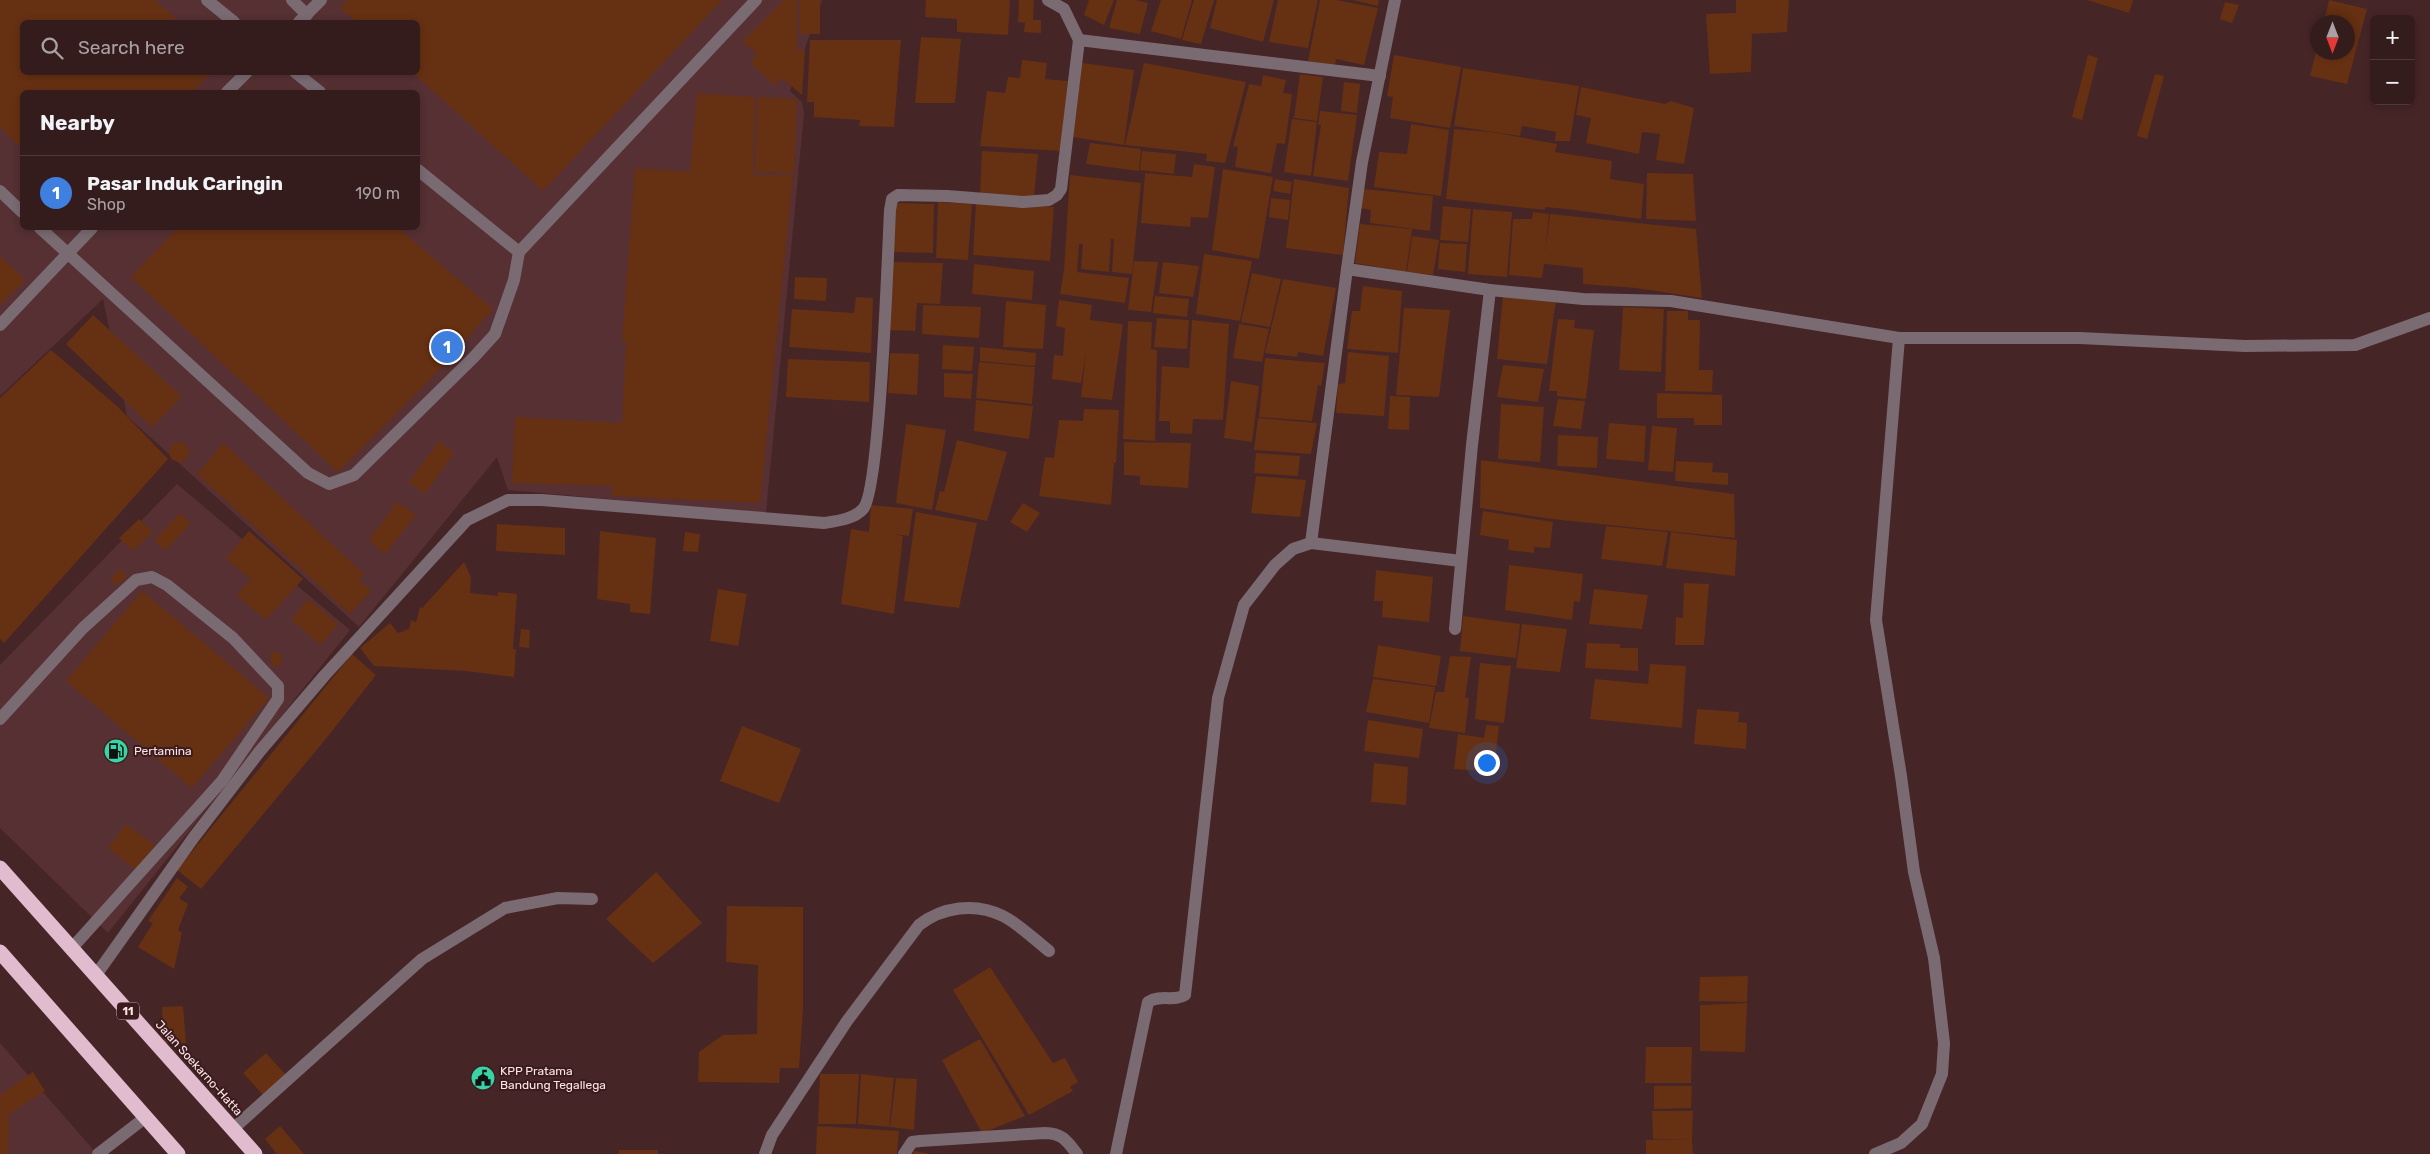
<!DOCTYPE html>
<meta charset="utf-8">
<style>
body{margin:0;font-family:Rubik,sans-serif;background:#3f292a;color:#f1f3f6}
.controls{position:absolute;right:15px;top:15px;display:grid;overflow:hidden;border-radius:8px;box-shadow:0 2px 8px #0003}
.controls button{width:45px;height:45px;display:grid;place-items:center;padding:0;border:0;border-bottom:1px solid #4e3a3b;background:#341c1d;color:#f1f3f6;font:25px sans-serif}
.compass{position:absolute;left:2310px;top:15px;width:45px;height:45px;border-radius:50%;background:#341c1d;box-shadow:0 2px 8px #0003;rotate:180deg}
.you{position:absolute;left:1486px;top:762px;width:18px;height:18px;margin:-12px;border:4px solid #fff;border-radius:50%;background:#1a73e8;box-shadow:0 0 0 8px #1a73e833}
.badge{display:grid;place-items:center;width:32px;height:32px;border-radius:50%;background:#ea580c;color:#fff;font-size:16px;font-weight:700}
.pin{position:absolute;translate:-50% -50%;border:2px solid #fff;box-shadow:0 1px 5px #0006}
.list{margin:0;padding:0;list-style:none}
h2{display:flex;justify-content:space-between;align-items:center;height:65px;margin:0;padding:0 20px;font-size:21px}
h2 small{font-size:16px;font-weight:400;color:#a9a1a4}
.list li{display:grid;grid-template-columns:32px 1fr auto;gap:15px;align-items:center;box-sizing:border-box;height:75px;padding:0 20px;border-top:1px solid #4e3a3b}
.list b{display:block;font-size:19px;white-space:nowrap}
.list p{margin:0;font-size:16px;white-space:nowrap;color:#a9a1a4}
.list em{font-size:16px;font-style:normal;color:#a9a1a4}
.icon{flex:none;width:28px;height:28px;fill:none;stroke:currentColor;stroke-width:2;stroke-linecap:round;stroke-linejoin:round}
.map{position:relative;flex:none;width:2430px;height:1154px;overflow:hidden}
.search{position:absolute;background:#341c1d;box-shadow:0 2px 8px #0003;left:20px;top:20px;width:400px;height:55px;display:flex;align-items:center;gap:12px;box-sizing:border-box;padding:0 18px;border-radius:8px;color:#a9a1a4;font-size:19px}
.panel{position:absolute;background:#341c1d;box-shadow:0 2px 8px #0003;left:20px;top:90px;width:400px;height:140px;border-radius:8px}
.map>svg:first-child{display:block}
.built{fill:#563033;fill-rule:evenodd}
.building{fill:#663012}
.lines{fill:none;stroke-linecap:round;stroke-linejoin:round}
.minor{stroke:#7a6b73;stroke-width:12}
.highway{stroke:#e1bccf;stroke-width:15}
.labels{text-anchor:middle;stroke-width:4;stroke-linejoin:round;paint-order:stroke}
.shield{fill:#3b1b1e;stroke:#c3a9ab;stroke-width:1}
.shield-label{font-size:11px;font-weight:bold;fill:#fde6e7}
.poi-label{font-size:12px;fill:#fde6e7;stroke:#3b1b1e;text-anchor:start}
.street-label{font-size:12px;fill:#fde6e7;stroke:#3b1b1e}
</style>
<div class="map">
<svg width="2430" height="1154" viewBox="0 0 2430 1154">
<rect width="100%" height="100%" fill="#462527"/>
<!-- built -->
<g class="built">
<path d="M 0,0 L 822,0 L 790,91 L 802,102 L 804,113 L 766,513 L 508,490 L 497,457 L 359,627 L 127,416 L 103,299 L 0,396 ZM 22,22 L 418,22 L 418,72 L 22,72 ZM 22,92 L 418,92 L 418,228 L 22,228 Z"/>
<polygon points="177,484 350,630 108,933 0,828 0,665"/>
<polygon points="0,1043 97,1154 0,1154"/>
</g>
<!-- building -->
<g class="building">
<polygon points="0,0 155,0 179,22 22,22 22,72 212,72 193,92 22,92 22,148 0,127"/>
<polygon points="348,0 722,0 543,191 412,72 418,72 418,22 357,22 340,8"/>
<polygon points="784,0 797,0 797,50 805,50 802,95 782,78 774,85 751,63 757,53 742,42"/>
<rect x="800" y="0" width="20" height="34"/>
<polygon points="926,0 1010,0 1008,35 957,32 957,19 925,17"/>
<polygon points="1019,0 1034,0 1033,20 1041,20 1041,33 1024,32 1025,23 1018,22"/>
<polygon points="1089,0 1114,0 1104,25 1084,15"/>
<polygon points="1117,0 1136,0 1148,3 1140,34 1109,28"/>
<polygon points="1161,0 1192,0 1181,39 1151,31"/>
<polygon points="1194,0 1214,0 1201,44 1182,40"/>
<polygon points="1217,0 1274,0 1263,42 1210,28"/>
<polygon points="1278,0 1318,0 1308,48 1269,42"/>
<polygon points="1320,0 1336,0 1378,8 1364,65 1336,59 1335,65 1308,61"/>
<polygon points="1353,0 1379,0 1378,6"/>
<polygon points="1736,0 1789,0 1787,32 1752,34 1751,72 1710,74 1706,14 1736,13"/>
<polygon points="2087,0 2133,0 2129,13"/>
<polygon points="2329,0 2367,9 2347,84 2310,76 2316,52 2348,52 2348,22 2324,22"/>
<polygon points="2225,2 2239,5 2232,23 2220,19"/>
<polygon points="921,37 961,39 955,103 915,103"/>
<polygon points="810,40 901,40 894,127 859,126 860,120 814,117 814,102 807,102"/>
<polygon points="1394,55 1461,67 1450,128 1390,118 1393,97 1387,96"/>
<polygon points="2088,55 2098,58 2082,120 2072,117"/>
<polygon points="1022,60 1047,63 1045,79 1068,81 1060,151 980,146 987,91 1005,93 1008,77 1020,78"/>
<polygon points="1082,63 1134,70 1124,145 1073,137"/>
<polygon points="1144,63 1246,82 1225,163 1206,161 1207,154 1125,145"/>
<polygon points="1463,68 1579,86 1570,141 1555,141 1556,132 1522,126 1520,136 1454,126"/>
<polygon points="1300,74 1323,77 1317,121 1294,118"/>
<polygon points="2155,74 2164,76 2147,139 2137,136"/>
<polygon points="1263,75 1286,80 1283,93 1292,94 1285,144 1277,143 1271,173 1235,167 1238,147 1233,146 1249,84 1261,86"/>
<polygon points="1344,82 1360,84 1357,113 1341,111"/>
<polygon points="1581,87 1665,104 1671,101 1694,108 1684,164 1656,160 1660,134 1642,132 1639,154 1586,143 1591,118 1576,115"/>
<polygon points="697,93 755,97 753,175 793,175 760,503 612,496 612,486 512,483 515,417 622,423 626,341 622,341 635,168 690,172"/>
<polygon points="758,97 797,99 794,173 755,172"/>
<polygon points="1320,111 1357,115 1348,181 1313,176 1321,125 1318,125"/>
<polygon points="1292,119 1317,122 1311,176 1284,172"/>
<polygon points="1411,124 1449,130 1441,196 1374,187 1379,152 1407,154"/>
<polygon points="1454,129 1492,132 1557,144 1555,152 1612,161 1610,179 1644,184 1641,219 1566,209 1545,207 1545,210 1446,199"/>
<polygon points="1090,143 1141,149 1139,171 1086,164"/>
<polygon points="982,151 1038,154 1034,197 980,194"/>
<polygon points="1142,151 1176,154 1174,174 1140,170"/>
<polygon points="1194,164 1215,167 1208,218 1191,217 1190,227 1141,223 1145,173 1192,177"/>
<polygon points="1223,169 1273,177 1259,259 1212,250"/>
<polygon points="1647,173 1693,174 1696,221 1646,219"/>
<polygon points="1070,175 1141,183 1132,274 1112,272 1114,239 1111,239 1109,272 1081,269 1083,244 1079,244 1077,272 1129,278 1125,303 1060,294 1064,270"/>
<polygon points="1275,179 1292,182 1290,194 1273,191"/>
<polygon points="1294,179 1349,188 1343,255 1286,248"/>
<polygon points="1364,189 1433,196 1430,231 1370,223 1371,210 1361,208"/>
<polygon points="1271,198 1290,200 1288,220 1269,217"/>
<polygon points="938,202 972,204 968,260 936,258"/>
<polygon points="976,202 1054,207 1050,261 973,255"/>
<polygon points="894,203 934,204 933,253 890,252"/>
<polygon points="1443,206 1471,209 1468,242 1440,240"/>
<polygon points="1473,209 1512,212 1507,277 1468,274"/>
<polygon points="1533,212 1549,214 1545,254 1550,214 1696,229 1702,298 1636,288 1583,284 1583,268 1544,264 1542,278 1509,275 1513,219 1532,219"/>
<polygon points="1360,224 1412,229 1406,272 1355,263"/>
<polygon points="178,228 398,228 493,309 443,366 338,472 131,277"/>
<polygon points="1412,236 1439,240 1433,275 1407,272"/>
<polygon points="1440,243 1467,244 1465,272 1438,269"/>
<polygon points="1204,254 1252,261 1240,321 1196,314"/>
<polygon points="0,256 25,280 0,305"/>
<polygon points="1134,261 1158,262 1151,312 1128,310"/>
<polygon points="892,262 943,263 940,304 917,303 915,331 888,330"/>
<polygon points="1163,262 1199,266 1193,297 1159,293"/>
<polygon points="974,264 1034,271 1032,300 972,294"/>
<polygon points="1252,273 1281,279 1270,327 1241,322"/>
<polygon points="795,277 827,278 826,301 794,299"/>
<polygon points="1283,279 1336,288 1323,356 1298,352 1297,357 1265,353"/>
<polygon points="1363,286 1402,291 1398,353 1347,349 1352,311 1360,311"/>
<polygon points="1503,295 1556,300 1547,364 1497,359"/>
<polygon points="1155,296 1189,299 1187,317 1153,313"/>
<polygon points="856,297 873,298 871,353 789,347 792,309 854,313"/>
<polygon points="1059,300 1092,305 1090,320 1123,324 1112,400 1081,397 1086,353 1081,383 1052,379 1054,355 1063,356 1065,328 1056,326"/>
<polygon points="1006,301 1046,305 1043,349 1003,347"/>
<polygon points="923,305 981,307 979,338 922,334"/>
<polygon points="1623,307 1664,309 1661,372 1619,370"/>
<polygon points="1404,308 1450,310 1439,397 1396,395"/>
<polygon points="1667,311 1688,311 1688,320 1700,320 1699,370 1713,370 1712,392 1665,391"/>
<polygon points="93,315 182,397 152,427 66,344"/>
<polygon points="1157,318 1189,320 1187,349 1154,347"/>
<polygon points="1558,319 1575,320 1574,328 1594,330 1586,399 1557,396 1557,391 1549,391"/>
<polygon points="1192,320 1229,324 1223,420 1193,419 1192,434 1170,433 1170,421 1159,421 1162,366 1189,368"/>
<polygon points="1128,321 1152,322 1151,349 1157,350 1155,441 1123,439"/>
<polygon points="1239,324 1269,329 1262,362 1233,358"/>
<polygon points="943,345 974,347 972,371 942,369"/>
<polygon points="980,347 1036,353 1035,366 980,361"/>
<polygon points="51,350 117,406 168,459 4,643 0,639 0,398"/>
<polygon points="1348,352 1389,356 1384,416 1336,413 1338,384 1345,383"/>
<polygon points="890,353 919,354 917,395 888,393"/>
<polygon points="1265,358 1325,363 1321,386 1318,385 1312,421 1259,417"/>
<polygon points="788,359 870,362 869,402 786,397"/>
<polygon points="979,362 1035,367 1032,404 976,398"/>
<polygon points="1503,365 1544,369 1538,402 1497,397"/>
<polygon points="944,373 973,374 971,399 944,397"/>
<polygon points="1231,381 1259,386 1252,442 1224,438"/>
<polygon points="1657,393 1722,395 1722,425 1694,425 1694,418 1657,418"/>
<polygon points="1390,396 1410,397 1409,430 1388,429"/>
<polygon points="1558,399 1585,401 1581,429 1553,426"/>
<polygon points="976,400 1033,406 1029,439 974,431"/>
<polygon points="1501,404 1544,407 1540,462 1498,459"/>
<polygon points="1084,409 1119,410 1116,463 1102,462 1114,463 1111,505 1039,496 1045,457 1054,458 1059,420 1083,421"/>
<polygon points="1258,418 1317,423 1311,454 1254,450"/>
<polygon points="1609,423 1646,426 1644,462 1606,459"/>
<polygon points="906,424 946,430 932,510 896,503"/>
<polygon points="1652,426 1677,428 1673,472 1648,470"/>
<polygon points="1558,435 1598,437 1597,468 1557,466"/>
<polygon points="957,440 1007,452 987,521 935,510 940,491 944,492"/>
<polygon points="439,441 454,453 425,494 409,482"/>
<circle cx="179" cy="452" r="10"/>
<polygon points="1124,442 1191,443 1188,488 1140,485 1140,476 1124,475"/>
<polygon points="223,443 364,574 359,580 371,591 350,614 197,474"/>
<polygon points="1256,453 1300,456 1298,476 1254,473"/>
<polygon points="1481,460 1734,494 1735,538 1552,519 1480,508"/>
<polygon points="1676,461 1713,463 1712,472 1728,473 1728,485 1675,481"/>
<polygon points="1256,476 1306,480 1300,517 1251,513"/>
<polygon points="397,502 416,515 385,554 369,540"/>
<polygon points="1023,503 1040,513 1027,532 1010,522"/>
<polygon points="871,505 913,509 909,536 892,534 903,536 894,614 841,604 851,529 869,532"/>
<polygon points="1483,511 1553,522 1550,548 1534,547 1534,553 1508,550 1509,540 1480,535"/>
<polygon points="916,512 977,523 959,608 904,601"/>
<polygon points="180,513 191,523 165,551 155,540"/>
<polygon points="139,519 153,532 133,551 119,538"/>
<polygon points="497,524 565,528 565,555 496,551"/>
<polygon points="1606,526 1668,532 1662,566 1601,559"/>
<polygon points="249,531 303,579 266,620 237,595 251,579 226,559"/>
<polygon points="600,531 656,538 650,614 630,612 630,604 597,599"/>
<polygon points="685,532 700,534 698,552 683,551"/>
<polygon points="1671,532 1737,540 1735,576 1666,568"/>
<polygon points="464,562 471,577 470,593 498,596 498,592 517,594 513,649 516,649 514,677 466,671 374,666 360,648 390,623 398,633 409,629 411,620 416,622 420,607 422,608"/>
<polygon points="1509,565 1583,574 1580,602 1574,601 1572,620 1505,610"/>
<polygon points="121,569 127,577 117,585 110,578"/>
<polygon points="1376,570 1433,577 1429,622 1382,617 1383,601 1374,601"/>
<polygon points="1684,583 1709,584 1704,645 1675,645 1676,617 1683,618"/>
<polygon points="718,589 747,594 738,646 710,641"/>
<polygon points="1594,589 1648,595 1642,629 1589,624"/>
<polygon points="142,591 269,698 192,788 66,681"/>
<polygon points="308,599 338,624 321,645 291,620"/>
<polygon points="1463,616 1520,624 1516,658 1460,651"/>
<polygon points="1522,624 1567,629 1560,672 1516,668"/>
<polygon points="521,629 530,630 529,648 519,647"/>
<polygon points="1587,643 1620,644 1620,648 1638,648 1638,671 1585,668"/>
<polygon points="1378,645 1441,656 1436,686 1373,677"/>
<polygon points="280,652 282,665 272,666 270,654"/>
<polygon points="352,654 376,675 325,740 201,889 177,870"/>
<polygon points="1450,656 1471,657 1465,698 1469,698 1465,733 1429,728 1436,692 1444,692"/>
<polygon points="1480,663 1511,666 1504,723 1475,719"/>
<polygon points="1650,664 1686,666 1682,728 1590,719 1595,679 1648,684"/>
<polygon points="1373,679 1435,687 1429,723 1366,712"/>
<polygon points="1697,709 1739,712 1738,722 1747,723 1746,749 1694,744"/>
<polygon points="1368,720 1423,729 1419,758 1364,751"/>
<polygon points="1486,725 1499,726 1494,772 1454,769 1458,734 1484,738"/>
<polygon points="742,726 801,749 779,803 720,781"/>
<polygon points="1374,763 1408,767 1406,805 1371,802"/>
<polygon points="126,824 155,845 136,870 108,848"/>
<polygon points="656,872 702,923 653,963 606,919"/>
<polygon points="177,878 188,887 179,898 188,904 178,930 182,933 174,969 138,947 153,923 148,921"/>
<polygon points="727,906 803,907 803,1009 799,1068 780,1068 779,1083 698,1082 699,1052 723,1035 757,1034 758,965 726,962"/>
<polygon points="990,967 1053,1063 1065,1058 1078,1082 1070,1087 1073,1091 1029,1115 953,990"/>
<polygon points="1748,976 1747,1002 1699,1001 1700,977"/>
<polygon points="1747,1003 1745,1052 1700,1051 1700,1005"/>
<polygon points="183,1006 186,1043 164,1043 162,1007"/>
<polygon points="980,1039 1025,1116 982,1133 942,1060"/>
<polygon points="1646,1047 1692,1047 1691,1083 1645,1083"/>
<polygon points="266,1053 287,1076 264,1096 243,1073"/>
<polygon points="33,1072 45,1091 9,1114 8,1154 0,1154 0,1095"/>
<polygon points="820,1074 859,1074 856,1124 818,1124"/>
<polygon points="861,1074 894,1078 889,1127 858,1124"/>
<polygon points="896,1078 917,1079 914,1130 890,1127"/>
<polygon points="1654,1086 1692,1086 1691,1108 1654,1109"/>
<polygon points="1652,1111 1693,1111 1692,1139 1653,1139"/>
<polygon points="280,1126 304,1154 277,1154 265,1139"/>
<polygon points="817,1126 899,1131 897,1154 816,1154"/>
<polygon points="1692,1139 1693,1154 1646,1154 1646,1140"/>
<rect x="619" y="1150" width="39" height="4"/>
<polygon points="913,1151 927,1153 927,1154 913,1154"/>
</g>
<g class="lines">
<!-- minor -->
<g class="minor">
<polyline points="207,0 234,22"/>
<polyline points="292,0 307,15"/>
<polyline points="1048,0 1064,9 1079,40"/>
<polyline points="1395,0 1362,162 1347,269 1490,290 1583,299 1671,301 1899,338 2080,338 2245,346 2355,345 2430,318"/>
<polyline points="299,22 321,0"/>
<polyline points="295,72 320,92"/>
<polyline points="227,92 247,72"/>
<polyline points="418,170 519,252"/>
<polyline points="0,191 22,212"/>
<polyline points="40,228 308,473 329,484 354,475 474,357 495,334 514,280 519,252 756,0"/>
<polyline points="0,325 92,228"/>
<polyline points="1311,543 1347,269"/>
<polyline points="1455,629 1472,445 1490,290"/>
<polyline points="0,719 83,628 136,580 152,577 167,585 233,638 278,686 278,699 222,781 72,948"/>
<path d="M 96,975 L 194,837 L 260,751 L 325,675 L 467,520 L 508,500 L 542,500 L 824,523 C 837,521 854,519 863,509 C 880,492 888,250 890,210 L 892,199 L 898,195 L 947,196 L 1023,202 L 1049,200 L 1057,195 L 1061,189 L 1079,40 L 1380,76"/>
<polyline points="234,1128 422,959 505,908 558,898 592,899"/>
<polyline points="98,1154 146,1117"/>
<path d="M 765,1154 L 772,1135 L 847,1021 L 919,925 C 942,907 975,902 1003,916 C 1019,924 1035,940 1049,951"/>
<path d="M 904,1154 L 912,1142 L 920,1141 L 1045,1133 C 1062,1133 1067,1141 1077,1154"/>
<path d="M 1116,1154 L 1148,1002 C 1161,994 1174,1002 1185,995 L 1218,698 L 1244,605 L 1275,565 L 1293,549 L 1311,543 L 1461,561"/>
<polyline points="1875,1154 1901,1143 1922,1124 1942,1074 1944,1043 1934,958 1914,872 1901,776 1876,620 1899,338"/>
</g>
<!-- highway -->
<g class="highway">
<polyline points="0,868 255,1154"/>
<polyline points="0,952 178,1154"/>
</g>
</g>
<!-- icons -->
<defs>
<symbol id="fuel-disc" viewBox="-11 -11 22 22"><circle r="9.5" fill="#39d4a5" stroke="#3b1b1e"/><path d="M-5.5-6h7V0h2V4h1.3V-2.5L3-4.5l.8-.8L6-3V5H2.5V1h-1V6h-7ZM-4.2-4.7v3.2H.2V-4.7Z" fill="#111"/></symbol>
<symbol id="civic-disc" viewBox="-11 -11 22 22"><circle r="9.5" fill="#39d4a5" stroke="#3b1b1e"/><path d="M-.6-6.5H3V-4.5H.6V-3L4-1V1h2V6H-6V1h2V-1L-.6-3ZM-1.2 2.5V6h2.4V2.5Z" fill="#111"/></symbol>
</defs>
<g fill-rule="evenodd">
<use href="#fuel-disc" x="102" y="737" width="28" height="28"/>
<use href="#civic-disc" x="469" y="1064" width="28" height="28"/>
</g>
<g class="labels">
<!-- shield labels -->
<rect class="shield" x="117" y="1002.5" width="22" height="17" rx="4"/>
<g class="shield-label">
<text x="128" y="1015">11</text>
</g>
<!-- poi labels -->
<g class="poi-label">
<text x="134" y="755">Pertamina</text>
<text x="500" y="1075">KPP Pratama<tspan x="500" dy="14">Bandung Tegallega</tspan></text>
</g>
<!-- street labels -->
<g class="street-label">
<text transform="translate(199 1068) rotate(48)" y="4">Jalan Soekarno-Hatta</text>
</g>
</g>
</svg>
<div class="controls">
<button>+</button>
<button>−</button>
</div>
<svg class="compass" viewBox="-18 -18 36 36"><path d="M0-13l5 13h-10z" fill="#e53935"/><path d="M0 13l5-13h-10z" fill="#a9a1a4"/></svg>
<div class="you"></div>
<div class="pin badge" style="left:447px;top:347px;background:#3f7fe0">1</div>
<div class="search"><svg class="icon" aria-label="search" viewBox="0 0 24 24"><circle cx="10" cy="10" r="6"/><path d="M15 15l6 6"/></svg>Search here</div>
<section class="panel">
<h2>Nearby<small></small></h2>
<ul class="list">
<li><span class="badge" style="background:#3f7fe0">1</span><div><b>Pasar Induk Caringin</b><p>Shop</p></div><em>190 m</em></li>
</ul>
</section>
</div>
